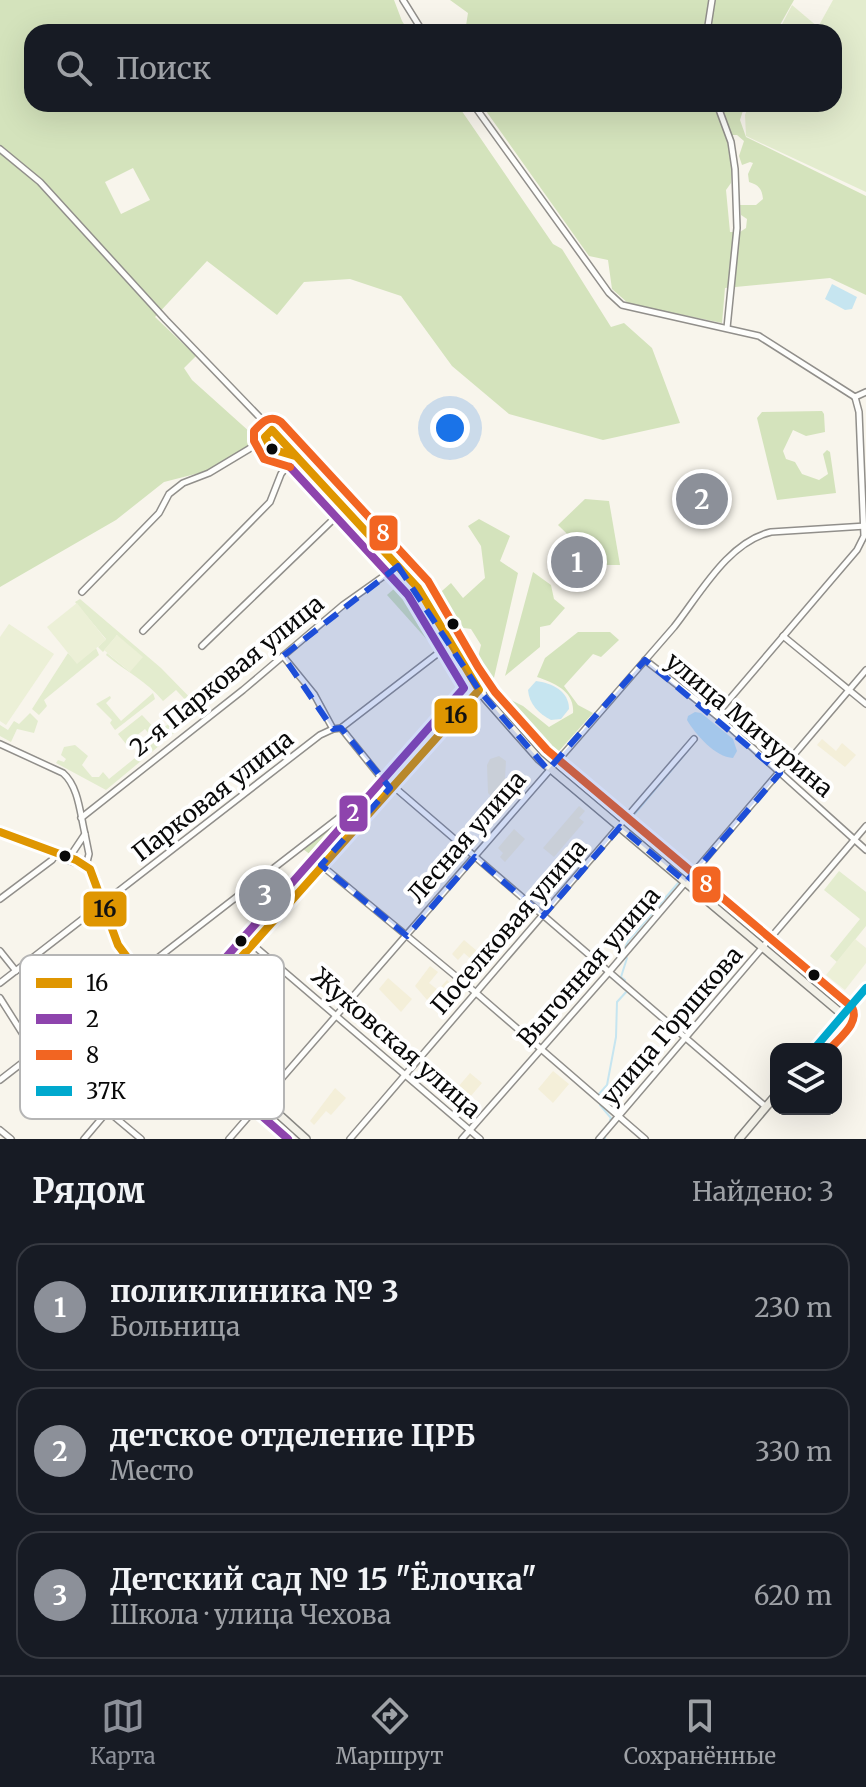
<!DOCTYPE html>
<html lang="ru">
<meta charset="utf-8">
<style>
body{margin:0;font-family:Merriweather,serif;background:#20242c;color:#f1f3f6}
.controls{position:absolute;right:24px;bottom:24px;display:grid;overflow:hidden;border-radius:16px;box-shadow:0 8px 32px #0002}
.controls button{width:72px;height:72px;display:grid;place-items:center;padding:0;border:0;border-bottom:2px solid #363941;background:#171b24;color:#f1f3f6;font:40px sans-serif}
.you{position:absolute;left:450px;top:428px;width:28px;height:28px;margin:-20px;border:6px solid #fff;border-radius:50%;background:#1a73e8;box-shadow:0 0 0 12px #1a73e833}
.badge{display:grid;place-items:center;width:52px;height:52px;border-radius:50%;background:#8c9099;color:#fff;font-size:26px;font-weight:700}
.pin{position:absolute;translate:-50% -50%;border:4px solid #fff;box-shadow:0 2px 8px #0006}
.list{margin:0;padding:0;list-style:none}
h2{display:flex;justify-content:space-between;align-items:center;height:104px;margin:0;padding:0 32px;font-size:34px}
h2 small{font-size:26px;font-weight:400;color:#9ea1a6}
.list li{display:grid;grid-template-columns:52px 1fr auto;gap:24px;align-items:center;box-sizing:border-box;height:128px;margin:0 16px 16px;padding:0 16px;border:2px solid #363941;border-radius:24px}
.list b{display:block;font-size:30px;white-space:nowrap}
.list p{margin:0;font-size:26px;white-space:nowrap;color:#9ea1a6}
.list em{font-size:26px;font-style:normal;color:#9ea1a6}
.icon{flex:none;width:44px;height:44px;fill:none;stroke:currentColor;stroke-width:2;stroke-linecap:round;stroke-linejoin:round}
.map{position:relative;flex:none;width:866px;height:1139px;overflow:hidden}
.search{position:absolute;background:#171b24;box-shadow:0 8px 32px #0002;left:24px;right:24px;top:24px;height:88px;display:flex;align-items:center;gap:20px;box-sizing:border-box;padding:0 28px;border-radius:24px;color:#9ea1a6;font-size:30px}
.sheet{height:536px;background:#171b24}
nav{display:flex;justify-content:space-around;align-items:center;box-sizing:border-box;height:112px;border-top:2px solid #363941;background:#171b24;font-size:22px;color:#9ea1a6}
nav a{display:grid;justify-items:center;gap:4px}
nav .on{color:#8c9099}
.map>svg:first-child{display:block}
.farmland{fill:#f4efd9}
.green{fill:#e3ecce}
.forest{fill:#d4e3bc;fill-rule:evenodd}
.pitch{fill:#ecf0d7}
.water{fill:#c6e5f0}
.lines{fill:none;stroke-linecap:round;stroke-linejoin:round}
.stream{stroke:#c6e5f0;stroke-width:2}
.street-casing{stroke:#918f8b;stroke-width:8}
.secondary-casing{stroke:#878682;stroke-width:10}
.street{stroke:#fefefc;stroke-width:5}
.secondary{stroke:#f3f1e8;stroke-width:7}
.bus-1-casing{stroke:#fff;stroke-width:14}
.bus-2-casing{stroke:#fff;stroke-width:14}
.bus-3-casing{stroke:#fff;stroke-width:14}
.bus-4-casing{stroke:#fff;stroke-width:14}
.bus-1{stroke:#df9601;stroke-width:8}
.bus-2{stroke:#8e44ad;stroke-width:8}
.bus-3{stroke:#f26522;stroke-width:8}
.bus-4{stroke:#00a9ce;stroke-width:8}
.marked{fill:#1d4ed8;fill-opacity:0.2;stroke:#1d4ed8;stroke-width:6;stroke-dasharray:16 10;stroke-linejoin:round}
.bus-dot{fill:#090909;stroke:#fff;stroke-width:3}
.labels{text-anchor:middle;stroke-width:8;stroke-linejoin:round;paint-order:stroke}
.street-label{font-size:24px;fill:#090909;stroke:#fff}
.key{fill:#fff;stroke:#b5b5b5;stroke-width:2}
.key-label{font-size:22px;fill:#090909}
.line-badge{stroke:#fff;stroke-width:3}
.badge-label{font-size:22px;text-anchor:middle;font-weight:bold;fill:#fff}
.pale-badge-label{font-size:22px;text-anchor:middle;font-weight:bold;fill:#111}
</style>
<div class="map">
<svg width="866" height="1139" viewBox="0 0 866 1139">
<rect width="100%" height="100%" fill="#f8f5ec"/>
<!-- farmland -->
<g class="farmland">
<polygon points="822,739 836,751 842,743 856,755 845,767 817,745"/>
<polygon points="499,756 506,761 505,779 508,784 506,788 499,788 493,798 488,793 487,765 490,759"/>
<polygon points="579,806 585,811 579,818 584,822 554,857 543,848"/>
<polygon points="514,829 525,839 505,862 500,857 503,853 498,848"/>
<polygon points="464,940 490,962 486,966 482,963 477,969 471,965 468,968 466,966 471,959 464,953 458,960 452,954"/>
<polygon points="430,966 438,972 429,983 438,990 447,980 453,986 434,1008 415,986"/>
<polygon points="388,978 412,999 401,1012 379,989"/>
<polygon points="553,1071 569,1084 553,1103 538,1089"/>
<polygon points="470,1073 482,1083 464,1104 452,1094"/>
<polygon points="335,1088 346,1098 331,1115 326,1111 314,1125 310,1121"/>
</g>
<!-- green -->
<g class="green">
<polygon points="833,0 866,0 866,192 746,136 745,115 749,104 834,104 834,32 778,32 792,5 818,27"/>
<path d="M 80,599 L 161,668 L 202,710 L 168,738 L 163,728 L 192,707 L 176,690 L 163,701 C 147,681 125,671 106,655 L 107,653 L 130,672 L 117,635 L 103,652 L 98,647 L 106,639 L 75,602 Z"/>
<polygon points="96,648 99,655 44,700 47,706 39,715 32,709 68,653 77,663"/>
<polygon points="153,693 155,699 115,730 110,723 112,720 96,704 110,696 111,698 106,703 121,721"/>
<polygon points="30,713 38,721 34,733 17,729 11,742 0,736 0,725 8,730 14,721 19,724"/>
<polygon points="142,715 158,732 152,737 145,729 126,744 118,734"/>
<polygon points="161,737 165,741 106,790 56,763 58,760 64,762 66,759 61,755 64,747 75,745 88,756 82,765 92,777 99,777 103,772 109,779"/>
<polygon points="839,871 866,892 866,926 837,962 830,956 860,919 824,890"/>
</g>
<!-- forest -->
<g class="forest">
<path d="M 0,0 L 394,0 L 402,21 L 409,32 L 32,32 L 32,104 L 457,104 L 553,244 L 562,249 L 611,327 L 624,323 L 652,348 L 680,423 L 603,440 L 509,414 L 452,366 L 401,296 L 350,279 L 304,282 L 277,315 L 207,261 L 155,317 L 196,356 L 184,368 L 192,380 L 260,441 L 207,471 L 164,482 L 116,520 L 0,587 ZM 133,168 L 150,200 L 121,214 L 105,182 Z"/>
<polygon points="450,0 794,0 776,32 465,32 468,13"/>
<path d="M 481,104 L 745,104 L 740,120 L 746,137 L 866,196 L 866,295 L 830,278 L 725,288 L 722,323 L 629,304 L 612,289 L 608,260 L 589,256 ZM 728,135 L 737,135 L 744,141 L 739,156 L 742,165 L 750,162 L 753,163 L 748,174 L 749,182 C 759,185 762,189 763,199 L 756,205 L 740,205 L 741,215 L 747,219 L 746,228 L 740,232 L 730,232 L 726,190 L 731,183 L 732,170 Z"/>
<polygon points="762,412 822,411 824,414 825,432 806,436 793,430 783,451 786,459 795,462 802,474 819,480 828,474 823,454 827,450 830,452 836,493 777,500 757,418"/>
<polygon points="585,499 609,501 620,565 599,565 558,525"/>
<polygon points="479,519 510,536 500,561 518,573 493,682 484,680 476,665 481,645 471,629 450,626 435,597 451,583 463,598 485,578 481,546 468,526"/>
<polygon points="533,572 551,585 554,599 565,608 550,625 540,627 540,647 505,676"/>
<polygon points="404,580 438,634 430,643 387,595"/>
<path d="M 578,632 L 610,632 L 619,640 L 601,657 L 593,654 L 564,686 L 578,705 L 593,713 L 551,760 L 499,702 L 501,695 L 523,706 L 549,727 L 573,713 C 575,691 554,683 537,677 L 545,658 Z"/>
<polygon points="383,786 386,789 320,862 303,849"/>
</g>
<!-- pitch -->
<g class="pitch">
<polygon points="77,603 106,640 77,664 47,627"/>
<polygon points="9,624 54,654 6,725 0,721 0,637"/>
<polygon points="117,635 143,657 130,672 104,650"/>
<polygon points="855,939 866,948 866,963 845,990 826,975"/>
</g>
<!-- water -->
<g class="water">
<polygon points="832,284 857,297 852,309 845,310 825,299"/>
<path d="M 536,681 C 552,683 569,691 569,709 L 561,719 L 551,720 C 539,714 529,704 528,690 Z"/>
<path d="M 695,712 L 701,713 L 733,739 L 737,751 L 733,758 C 715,757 696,735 687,720 L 688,716 Z"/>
</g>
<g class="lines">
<!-- stream -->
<g class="stream">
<polyline points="686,874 626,824 690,748"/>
<polyline points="625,948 628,941 679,882"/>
<polyline points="625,980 621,977 627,958"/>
<polyline points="605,1099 599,1094 607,1085 616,1037 617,1002 627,991 621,986"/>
<polyline points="600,1105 611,1118 610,1120"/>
<polyline points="605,1139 605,1138"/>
</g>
<defs>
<g id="street">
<polyline points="403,0 423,32"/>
<polyline points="707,32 712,0"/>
<polyline points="473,104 609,293 622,305 759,336 855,397"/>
<polyline points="717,104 731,142 735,169 737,228 727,328"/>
<polyline points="0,149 40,182 166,320 272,430 249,449 209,473 183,483 169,494 159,513 82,592"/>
<polyline points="855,397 866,392"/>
<polyline points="143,631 270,502 281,474 295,456"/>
<polyline points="783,636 866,704"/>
<polyline points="202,646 344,509"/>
<polyline points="283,656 314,694 333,729"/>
<polyline points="645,660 716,715 866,850"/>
<polyline points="716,715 857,550 864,536 859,412 855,397"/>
<polyline points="341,728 387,785"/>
<path d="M 0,744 L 63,773 C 79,787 80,814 85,834"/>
<polyline points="393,786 766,1107"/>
<polyline points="81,818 243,690 343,605 398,566"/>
<polyline points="69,858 85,834 89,854 86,866"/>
<polyline points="321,865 475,992 645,1139"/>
<polyline points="0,899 52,860 56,854"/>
<polyline points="252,944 480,1139"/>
<polyline points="0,951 16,971"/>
<polyline points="0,983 320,735 333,729 341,728 450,644"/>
<polyline points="0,998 31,1047 141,1139"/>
<polyline points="0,1080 385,782"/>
<polyline points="0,1130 11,1139"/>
<polyline points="84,1139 179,1027"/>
<path d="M 229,1139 L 674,627 C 700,594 728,542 771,532 L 866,526"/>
<polyline points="350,1139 694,739"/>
<polyline points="462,1139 609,972 866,670"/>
<polyline points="599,1139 866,826"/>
</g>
<g id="secondary">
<polyline points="272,430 418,588 468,674 486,699 539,759 843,1015"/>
<polyline points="0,832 86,866 95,878 106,916 118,945 173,1019 306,1139"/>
<polyline points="179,1027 447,723 479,690"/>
<polyline points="814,1049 866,988"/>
<polyline points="739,1139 776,1095"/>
</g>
</defs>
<!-- street casing -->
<use href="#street" class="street-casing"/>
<!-- secondary casing -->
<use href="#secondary" class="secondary-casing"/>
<!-- street -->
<use href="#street" class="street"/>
<!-- secondary -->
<use href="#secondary" class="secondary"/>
<defs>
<g id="bus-1">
<polyline points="0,832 76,860 90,869 118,945 179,1027"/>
<polyline points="179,1027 479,690 418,588 272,430 265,437 271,449 295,456"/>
</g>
<polyline id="bus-2" points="288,1139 171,1036 167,1030 168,1023 464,688 408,595 290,467"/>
<path id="bus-3" d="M 290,467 L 264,459 L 254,441 L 254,431 C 262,422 270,414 281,422 L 428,581 L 478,667 L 495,692 L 547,750 L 852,1007 C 860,1023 840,1037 830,1049"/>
<polyline id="bus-4" points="814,1049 866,988"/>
</defs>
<!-- bus-1 casing -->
<use href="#bus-1" class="bus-1-casing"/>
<!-- bus-2 casing -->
<use href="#bus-2" class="bus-2-casing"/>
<!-- bus-3 casing -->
<use href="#bus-3" class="bus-3-casing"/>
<!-- bus-4 casing -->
<use href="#bus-4" class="bus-4-casing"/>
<!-- bus-1 -->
<use href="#bus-1" class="bus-1"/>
<!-- bus-2 -->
<use href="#bus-2" class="bus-2"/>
<!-- bus-3 -->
<use href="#bus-3" class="bus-3"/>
<!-- bus-4 -->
<use href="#bus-4" class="bus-4"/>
</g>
<!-- marked area -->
<path class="marked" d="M 398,566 L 479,690 L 548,770 L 645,660 L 780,773 L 686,882 L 620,827 L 543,916 L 475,857 L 407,936 L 321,865 L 390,788 L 341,728 L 333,729 L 283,656 Z"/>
<!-- markers -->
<g class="bus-dot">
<circle cx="272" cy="449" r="7"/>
<circle cx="453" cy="624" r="7"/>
<circle cx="65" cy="856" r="7"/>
<circle cx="241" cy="941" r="7"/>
<circle cx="814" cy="975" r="7"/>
</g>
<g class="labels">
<!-- street labels -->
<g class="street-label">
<text transform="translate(227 676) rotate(-39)" y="8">2-я Парковая улица</text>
<text transform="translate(749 725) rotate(40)" y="8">улица Мичурина</text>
<text transform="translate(213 796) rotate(-38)" y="8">Парковая улица</text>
<text transform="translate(467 837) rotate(-49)" y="8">Лесная улица</text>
<text transform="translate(509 927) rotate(-49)" y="8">Поселковая улица</text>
<text transform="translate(589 967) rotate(-49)" y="8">Выгонная улица</text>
<text transform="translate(672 1026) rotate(-49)" y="8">улица Горшкова</text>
<text transform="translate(396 1043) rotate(41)" y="8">Жуковская улица</text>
</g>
</g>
<!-- legend -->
<rect x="20" y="955" width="264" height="164" rx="12" class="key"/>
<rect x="36" y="978" width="36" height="10" fill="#df9601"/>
<rect x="36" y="1014" width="36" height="10" fill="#8e44ad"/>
<rect x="36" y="1050" width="36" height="10" fill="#f26522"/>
<rect x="36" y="1086" width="36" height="10" fill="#00a9ce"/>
<g class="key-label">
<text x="86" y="991">16</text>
<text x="86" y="1027">2</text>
<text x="86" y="1063">8</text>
<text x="86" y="1099">37К</text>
</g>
<g class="line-badge">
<rect x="368" y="514" width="31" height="38" rx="8" fill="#f26522"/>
<rect x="433" y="697" width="46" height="38" rx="8" fill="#df9601"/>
<rect x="338" y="794" width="31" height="39" rx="8" fill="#8e44ad"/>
<rect x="691" y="865" width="31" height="39" rx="8" fill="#f26522"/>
<rect x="82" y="890" width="46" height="38" rx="8" fill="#df9601"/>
</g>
<g class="badge-label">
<text x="383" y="541">8</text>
<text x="353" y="821">2</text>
<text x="706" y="892">8</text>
</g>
<g class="pale-badge-label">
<text x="456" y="723">16</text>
<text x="105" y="917">16</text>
</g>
</svg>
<div class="controls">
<button><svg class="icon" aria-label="layers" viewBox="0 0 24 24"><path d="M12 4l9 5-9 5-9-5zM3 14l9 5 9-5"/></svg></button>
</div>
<div class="you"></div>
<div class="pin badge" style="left:577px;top:562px">1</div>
<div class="pin badge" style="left:702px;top:499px">2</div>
<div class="pin badge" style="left:265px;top:895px">3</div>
<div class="search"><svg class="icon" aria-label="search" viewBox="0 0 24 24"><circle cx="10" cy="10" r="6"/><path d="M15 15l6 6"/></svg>Поиск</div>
</div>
<section class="sheet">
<h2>Рядом<small>Найдено: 3</small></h2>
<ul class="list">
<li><span class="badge">1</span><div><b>поликлиника № 3</b><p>Больница</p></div><em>230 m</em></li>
<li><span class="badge">2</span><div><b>детское отделение ЦРБ</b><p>Место</p></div><em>330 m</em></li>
<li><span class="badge">3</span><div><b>Детский сад № 15 &quot;Ёлочка&quot;</b><p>Школа · улица Чехова</p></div><em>620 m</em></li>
</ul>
</section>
<nav>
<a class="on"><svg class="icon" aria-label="map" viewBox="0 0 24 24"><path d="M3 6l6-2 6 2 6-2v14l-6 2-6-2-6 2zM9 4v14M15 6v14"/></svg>Карта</a>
<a><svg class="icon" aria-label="directions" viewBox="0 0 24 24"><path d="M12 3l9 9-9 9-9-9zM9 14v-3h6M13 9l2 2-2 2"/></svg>Маршрут</a>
<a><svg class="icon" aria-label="saved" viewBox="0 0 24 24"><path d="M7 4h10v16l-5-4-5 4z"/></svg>Сохранённые</a>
</nav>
